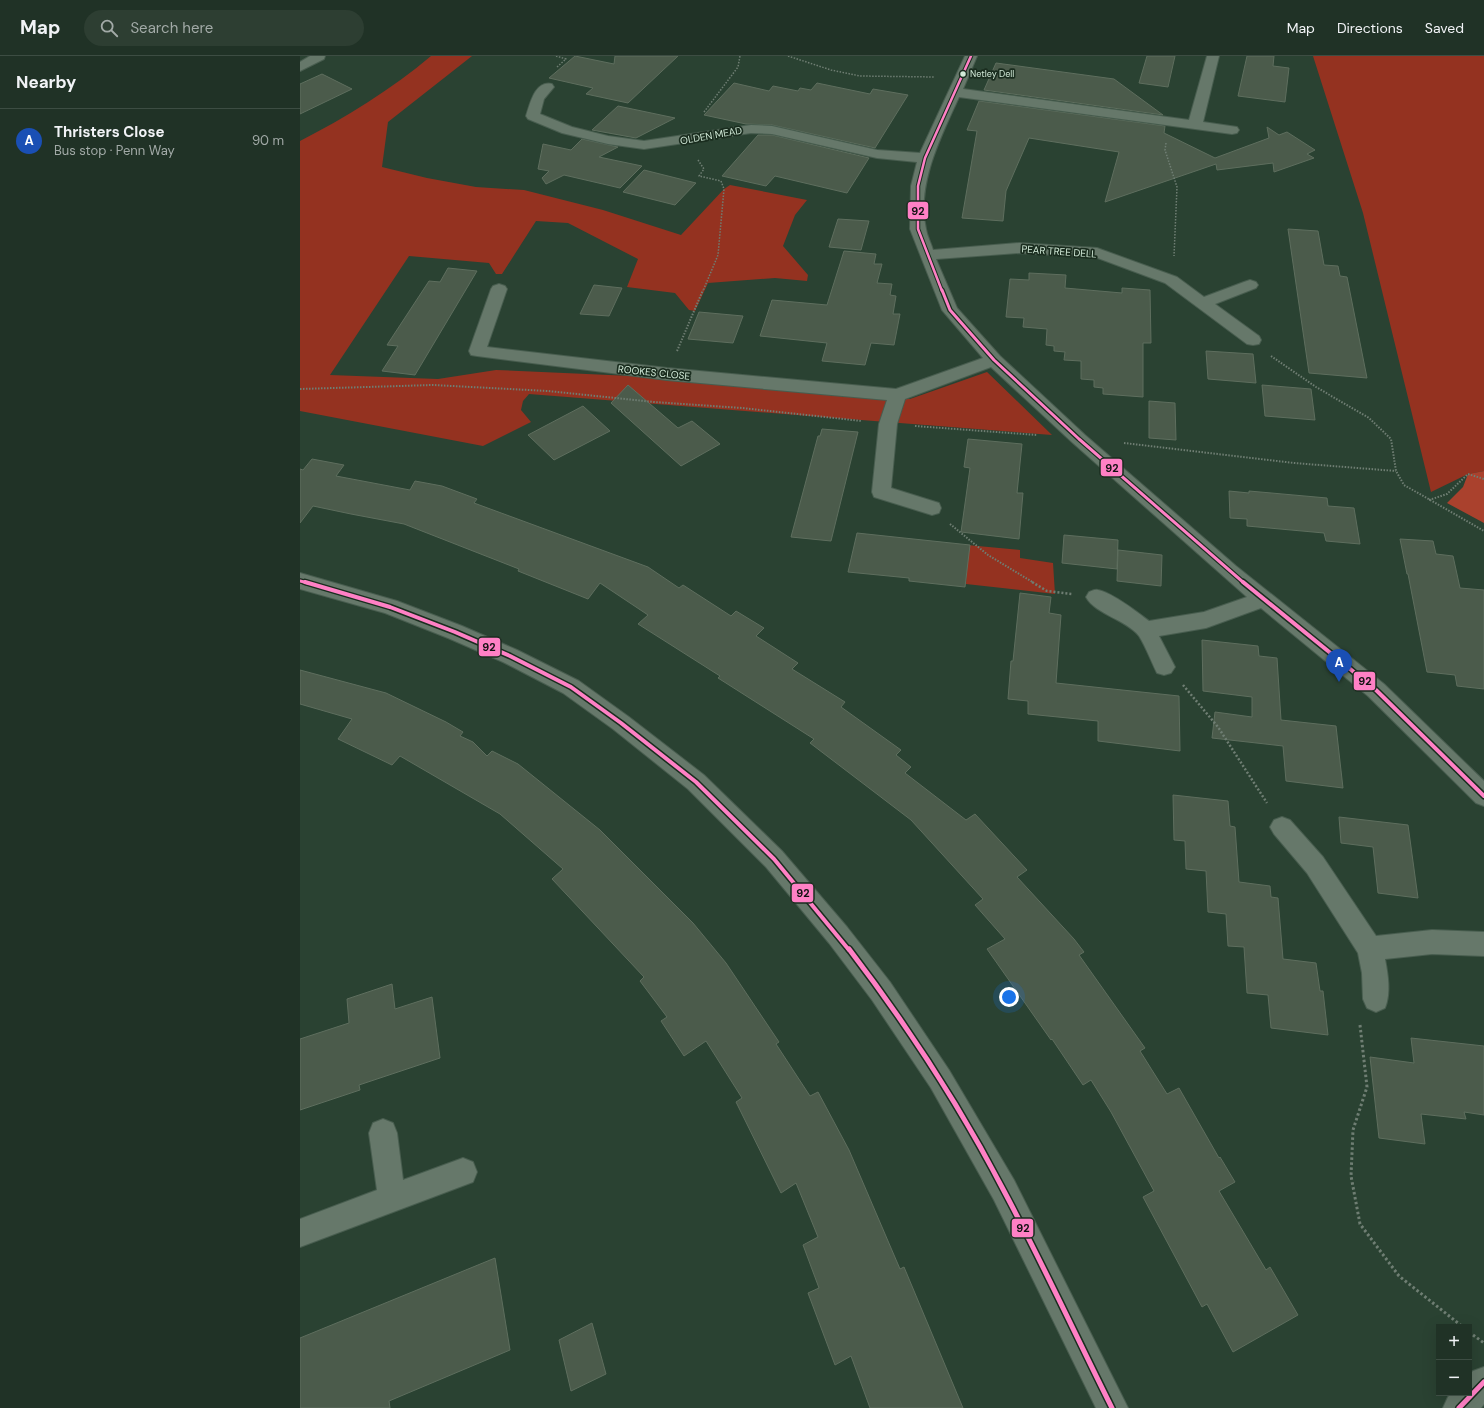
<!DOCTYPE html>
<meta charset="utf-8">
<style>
body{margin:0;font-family:"DM Sans",sans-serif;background:#2d3e32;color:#f1f3f6}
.controls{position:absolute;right:12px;bottom:12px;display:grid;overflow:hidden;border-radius:0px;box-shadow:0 4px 16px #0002}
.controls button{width:36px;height:36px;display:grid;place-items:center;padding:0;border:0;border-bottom:1px solid #3d4d43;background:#203226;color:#f1f3f6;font:20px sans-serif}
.you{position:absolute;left:709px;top:941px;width:14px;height:14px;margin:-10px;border:3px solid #fff;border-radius:50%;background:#1a73e8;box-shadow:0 0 0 6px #1a73e833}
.badge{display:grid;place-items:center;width:26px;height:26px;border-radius:50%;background:#97af9e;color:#fff;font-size:13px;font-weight:700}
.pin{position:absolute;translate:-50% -33px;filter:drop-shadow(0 1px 2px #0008)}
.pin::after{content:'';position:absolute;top:21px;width:14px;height:12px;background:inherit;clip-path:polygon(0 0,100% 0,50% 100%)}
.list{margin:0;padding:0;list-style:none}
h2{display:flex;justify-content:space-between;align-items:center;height:52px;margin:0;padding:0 16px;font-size:17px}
h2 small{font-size:13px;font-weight:400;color:#a2aaa7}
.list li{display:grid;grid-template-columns:26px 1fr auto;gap:12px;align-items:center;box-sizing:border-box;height:64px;padding:0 16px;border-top:1px solid #3d4d43}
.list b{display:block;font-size:15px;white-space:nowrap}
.list p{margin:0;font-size:13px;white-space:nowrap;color:#a2aaa7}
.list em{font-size:13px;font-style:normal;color:#a2aaa7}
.icon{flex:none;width:22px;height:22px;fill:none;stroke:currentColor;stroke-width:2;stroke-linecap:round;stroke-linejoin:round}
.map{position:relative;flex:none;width:1184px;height:1352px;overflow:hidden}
header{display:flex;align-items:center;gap:24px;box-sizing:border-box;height:56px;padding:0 20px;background:#203226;border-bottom:1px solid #3d4d43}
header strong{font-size:19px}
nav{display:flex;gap:22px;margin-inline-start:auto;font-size:14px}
.search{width:280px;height:36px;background:#2d3e32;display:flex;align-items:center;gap:10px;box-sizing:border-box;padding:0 14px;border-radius:22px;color:#a2aaa7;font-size:15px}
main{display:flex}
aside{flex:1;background:#203226}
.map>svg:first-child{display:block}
.green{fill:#943220}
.forest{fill:#aa412d}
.building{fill:#4b5b4b;stroke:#5e6e5e}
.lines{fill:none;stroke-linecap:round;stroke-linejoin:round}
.minor-casing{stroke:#485d4f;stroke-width:2}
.path-far3{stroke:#6f7e73;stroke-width:1.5;stroke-dasharray:1.5 1.5;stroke-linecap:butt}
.path-far2{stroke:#6f7e73;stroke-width:2;stroke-dasharray:1.5 1.5;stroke-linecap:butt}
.path-far1{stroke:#6f7e73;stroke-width:2.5;stroke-dasharray:2 2;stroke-linecap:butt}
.path{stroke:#6f7e73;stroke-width:3;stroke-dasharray:2.5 2.5;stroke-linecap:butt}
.minor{fill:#66786a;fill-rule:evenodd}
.bus-1-far3-casing{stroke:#1a2d1f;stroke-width:4.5}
.bus-1-far2-casing{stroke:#1a2d1f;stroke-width:5.5}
.bus-1-far1-casing{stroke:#1a2d1f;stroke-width:7}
.bus-1-casing{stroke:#1a2d1f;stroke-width:8}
.bus-1-far3{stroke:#ff80c5;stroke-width:2.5}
.bus-1-far2{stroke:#ff80c5;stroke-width:3}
.bus-1-far1{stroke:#ff80c5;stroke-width:4}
.bus-1{stroke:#ff80c5;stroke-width:5}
.bus-dot{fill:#d2ead8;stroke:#1a2d1f;stroke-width:1.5}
.labels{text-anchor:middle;stroke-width:3.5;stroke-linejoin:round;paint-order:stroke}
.far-bus-label{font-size:9px;fill:#d2ead8;stroke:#1a2d1f;text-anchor:start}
.far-street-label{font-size:10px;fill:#d2ead8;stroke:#1a2d1f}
.line-badge{stroke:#1a2d1f;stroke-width:1.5}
.pale-badge-label{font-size:11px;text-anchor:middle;font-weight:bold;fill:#111}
</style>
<header>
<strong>Map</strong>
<div class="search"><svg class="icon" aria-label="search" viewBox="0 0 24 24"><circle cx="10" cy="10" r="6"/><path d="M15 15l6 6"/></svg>Search here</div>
<nav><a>Map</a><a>Directions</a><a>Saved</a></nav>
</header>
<main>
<aside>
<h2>Nearby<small></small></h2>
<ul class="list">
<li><span class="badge" style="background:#1a4fb4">A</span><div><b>Thristers Close</b><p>Bus stop · Penn Way</p></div><em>90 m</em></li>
</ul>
</aside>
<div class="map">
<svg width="1184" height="1352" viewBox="0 0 1184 1352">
<rect width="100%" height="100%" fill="#2a4232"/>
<!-- green -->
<g class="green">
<path d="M 131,0 L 172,0 L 88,66 L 82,111 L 127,122 L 176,131 L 224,134 L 303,154 L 381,179 L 424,133 L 430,129 L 507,144 L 495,159 L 483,190 L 508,219 L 507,225 L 475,222 L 408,227 L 395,255 L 389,254 L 375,237 L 327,231 L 338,203 L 268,167 L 236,165 L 202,218 L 196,218 L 189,207 L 109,200 L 30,319 L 138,323 L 196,314 L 354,321 L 610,343 L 687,316 L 752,379 L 229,338 L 223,345 L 221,354 L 231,366 L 183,390 L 0,355 L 0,85 C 45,62 92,33 131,0 Z"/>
<polygon points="1013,0 1184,0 1184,415 1168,418 1131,436 1063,157"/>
<polygon points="667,489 720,494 720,502 753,507 755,538 666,528"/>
</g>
<!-- forest -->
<polygon class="forest" points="1184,415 1184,467 1147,447 1163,431 1168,418"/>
<!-- building -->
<g class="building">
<polygon points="275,0 314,8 315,0 378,0 328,47 286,38 293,32 249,22"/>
<polygon points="847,0 875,0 868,31 839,27"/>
<polygon points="947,0 974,0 973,10 989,12 985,46 938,40"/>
<polygon points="696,7 814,23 863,59 684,34"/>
<polygon points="22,18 52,33 0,58 0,28"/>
<polygon points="434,27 469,35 473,30 498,35 500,32 511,34 517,27 570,38 573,33 608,39 575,92 472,69 446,68 404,59"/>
<polygon points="679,45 865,70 864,77 915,102 969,82 967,71 979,79 987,76 1015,94 1007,98 1014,102 974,116 973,107 917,114 916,108 805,146 819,96 729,82 706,135 703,165 662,162 677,75 667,74"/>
<polygon points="318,50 375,62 336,82 292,74"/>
<polygon points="458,79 472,79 569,102 547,137 475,120 466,130 422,120"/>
<polygon points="282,83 318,91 299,101 342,110 320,132 264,119 246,128 242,122 249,115 238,113 243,88 271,94"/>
<polygon points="344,114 396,127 375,149 323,136"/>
<polygon points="538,163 569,165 561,194 529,191"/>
<polygon points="988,173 1018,175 1024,209 1038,210 1040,220 1047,221 1067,322 1009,317"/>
<polygon points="544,195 576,198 574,208 582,208 577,227 592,228 590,239 596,240 593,258 600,258 594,289 571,287 565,309 522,305 527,287 460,280 472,244 527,249"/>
<polygon points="148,212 177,215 115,319 82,315 98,290 87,289 129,225 140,226"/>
<polygon points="729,217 766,219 765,232 822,237 822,232 850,234 851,287 843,287 843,341 803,338 803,332 794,331 794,324 781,323 781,305 764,304 765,296 754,295 754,290 746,289 747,273 723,271 724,262 706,261 710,223 729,224"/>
<polygon points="294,229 322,232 309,260 280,258"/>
<polygon points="399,256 443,260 433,287 388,283"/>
<polygon points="906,295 953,298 956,327 908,323"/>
<polygon points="328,329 378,372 392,365 420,388 381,410 311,347"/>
<polygon points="962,329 1011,333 1015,364 965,360"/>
<polygon points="849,345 875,347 876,384 849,382"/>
<polygon points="283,350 310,375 254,404 228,379"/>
<polygon points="522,373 558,376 531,485 491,481 518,380 520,380"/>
<polygon points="668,383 722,388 717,437 723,437 719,483 661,476 670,412 664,411"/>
<polygon points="12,403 44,409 36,420 110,434 115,425 142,430 177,443 174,447 348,511 379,532 383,529 431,560 436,555 464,572 456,580 498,607 492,613 545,646 541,651 601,694 596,699 611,711 605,717 666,764 675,758 727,814 717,821 774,883 784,896 779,899 845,992 840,995 867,1038 879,1032 919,1102 920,1101 935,1126 919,1135 966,1214 970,1211 998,1259 933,1296 907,1248 902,1251 843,1141 854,1135 811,1056 791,1024 783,1029 752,983 751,984 687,893 705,883 675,849 683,843 611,764 510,687 514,683 418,622 420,620 338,568 348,559 300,527 288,543 218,515 219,513 104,468 51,458 13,450 0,467 0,413 3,414"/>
<polygon points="929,435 949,437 949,435 1027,442 1028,450 1054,452 1060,488 1026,485 1024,477 947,470 947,463 930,462"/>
<polygon points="557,477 670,489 665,531 609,525 609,522 548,516"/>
<polygon points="764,479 818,484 817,513 762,507"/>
<polygon points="1100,483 1133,485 1136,498 1153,500 1160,532 1184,534 1184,633 1157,630 1155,619 1127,616 1108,518 1107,518"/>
<polygon points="818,494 862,499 861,530 817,525"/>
<polygon points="720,537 751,541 749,557 761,559 756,627 879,640 880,695 798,685 798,665 728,658 728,645 708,643 711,605 713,605"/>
<polygon points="902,584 958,590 959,600 977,602 981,664 1036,670 1043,732 986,725 983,690 912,682 915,656 952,661 952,641 903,635"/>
<polygon points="0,614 86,637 146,666 163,676 160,680 173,686 187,700 192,695 218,708 300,774 393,867 426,907 479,986 476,988 510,1040 518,1036 549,1094 600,1213 604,1211 663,1352 570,1352 551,1300 535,1309 508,1237 519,1232 503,1189 518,1181 496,1127 481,1137 436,1046 442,1042 406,985 384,1000 361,965 367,961 340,925 344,921 252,823 263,813 200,758 100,700 92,709 38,683 52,663 0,648"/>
<polygon points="873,739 928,745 930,770 935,771 939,826 970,830 971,841 978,842 983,903 1016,907 1020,935 1023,935 1028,979 971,972 968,939 947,937 944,891 928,890 926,858 908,856 906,815 886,813 885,785 874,784"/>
<polygon points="1039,761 1108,769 1118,842 1078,837 1073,791 1041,787"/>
<polygon points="92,928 95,953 132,941 140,1002 59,1029 60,1034 0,1054 0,983 49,967 47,943"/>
<polygon points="1111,982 1184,990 1184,1059 1164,1056 1166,1063 1121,1058 1125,1088 1079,1082 1070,1001 1114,1007"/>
<polygon points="195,1202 210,1294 89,1345 90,1352 0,1352 0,1282"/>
<polygon points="292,1267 306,1318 271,1335 259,1284"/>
</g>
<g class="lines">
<defs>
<g id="minor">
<polygon points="10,0 25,0 24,3 0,15 0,6"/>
<path d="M 665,0 L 677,0 L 663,33 L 889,64 L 907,0 L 919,0 L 903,66 L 937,71 L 939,74 L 937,77 L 932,78 L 659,41 C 641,81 616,128 626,173 C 627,180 631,187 633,194 L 719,187 L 797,192 L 877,221 L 904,241 L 944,226 L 950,224 L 956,226 L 958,229 L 956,232 L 915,248 L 959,280 L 961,284 L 959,288 L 953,289 L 947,288 L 865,227 L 795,201 L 719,197 L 636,203 L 657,252 L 700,300 L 785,379 L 936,510 L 1084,628 L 1184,725 L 1184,750 L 1176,747 L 1068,640 L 961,552 L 906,572 L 859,580 L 875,611 L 871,617 L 864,619 L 857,617 C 851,605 846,591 839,580 C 827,564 795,558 786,541 L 789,536 C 792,535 795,533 798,534 C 813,537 837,556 849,565 L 904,556 L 947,541 L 773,387 L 691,311 L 605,343 L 597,368 L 591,432 L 639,447 L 641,452 L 639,457 L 632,459 L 574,441 L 572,436 L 579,368 L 587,344 L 367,324 L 177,300 L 171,299 L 169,295 L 191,233 L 193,230 L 199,228 L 205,230 L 207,233 L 187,291 L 367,312 L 596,333 L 683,302 L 642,254 L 610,173 L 611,130 L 617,106 L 577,102 L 472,78 L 451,77 L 344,93 L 308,88 L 262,77 L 228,63 L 226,60 C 230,48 235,24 252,28 L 254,31 L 244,43 L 240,58 L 272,71 L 308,80 L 344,85 L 451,69 L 472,70 L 577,94 L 620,97 Z"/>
<polygon points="0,517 97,545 162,570 217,594 279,625 329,661 404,719 482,795 547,871 590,926 649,1014 714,1124 828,1352 796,1352 694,1144 631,1032 572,944 529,887 466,811 388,733 313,673 263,637 203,606 148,582 85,557 0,533"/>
<path d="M 982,761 L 990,764 L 1023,801 L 1076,880 L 1132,874 L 1184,876 L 1184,900 L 1132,898 L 1085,903 C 1088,919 1091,937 1085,952 L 1076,956 L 1067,952 L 1063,943 L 1062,917 L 1058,897 L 1007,817 L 974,778 L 970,771 L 974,764 Z"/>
<polygon points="83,1063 93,1067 97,1077 103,1124 163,1102 173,1106 177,1116 173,1126 0,1191 0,1163 77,1134 69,1077 73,1067"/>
<polygon points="1184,1311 1184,1348 1181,1352 1143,1352 1148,1341 1152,1337 1169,1337 1169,1319 1173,1315"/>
</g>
</defs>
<!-- minor casing -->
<use href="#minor" class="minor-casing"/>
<!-- path-far3 -->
<g class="path-far3">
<polyline points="256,0 266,3 256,12"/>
<polyline points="488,0 531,14 560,20 635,21"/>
<polyline points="404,56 438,11 440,0"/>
<polyline points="866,87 865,94 877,131 874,200"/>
<polyline points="398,104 404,113 399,120 421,125 424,133 418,199 403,235"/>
</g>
<!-- path-far2 -->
<g class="path-far2">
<polyline points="377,295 403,234"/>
<polyline points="971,300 1016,331 1069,362 1091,383 1096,415 1104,429 1184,475"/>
<polyline points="0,333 133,329 248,335 354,346 442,352 562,365"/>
<polyline points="615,370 737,379"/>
<polyline points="824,387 994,407 1096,415"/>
<polyline points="1129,444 1147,438 1168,418 1184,423"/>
<polyline points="650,468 688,499 734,527"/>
</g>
<!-- path-far1 -->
<g class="path-far1">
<polyline points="732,526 747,535 772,538"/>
<polyline points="883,629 918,671 967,747"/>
</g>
<!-- path -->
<g class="path">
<polyline points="1060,969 1067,1031 1053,1074 1051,1120 1060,1168 1099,1220 1163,1271"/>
<polyline points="1169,1276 1184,1287"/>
</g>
<!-- minor -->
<use href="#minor" class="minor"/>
<defs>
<polyline id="bus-1-far3" points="642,235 618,173 618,130 625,102 671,0"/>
<g id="bus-1-far2">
<polyline points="642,234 650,254 694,304 779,383 944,527"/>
<polyline points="0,525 8,527"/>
</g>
<g id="bus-1-far1">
<polyline points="5,526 90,551 155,576 210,600 271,631 321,667 396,726 474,803 549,894"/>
<polyline points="943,526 1076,634 1184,740"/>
</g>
<g id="bus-1">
<path d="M 549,893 C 607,969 660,1050 704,1135 C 742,1206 776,1280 812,1352"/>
<polyline points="1159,1352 1184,1326"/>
</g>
</defs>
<!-- bus-1-far3 casing -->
<use href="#bus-1-far3" class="bus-1-far3-casing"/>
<!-- bus-1-far2 casing -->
<use href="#bus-1-far2" class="bus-1-far2-casing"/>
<!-- bus-1-far1 casing -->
<use href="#bus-1-far1" class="bus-1-far1-casing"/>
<!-- bus-1 casing -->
<use href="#bus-1" class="bus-1-casing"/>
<!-- bus-1-far3 -->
<use href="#bus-1-far3" class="bus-1-far3"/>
<!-- bus-1-far2 -->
<use href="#bus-1-far2" class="bus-1-far2"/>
<!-- bus-1-far1 -->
<use href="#bus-1-far1" class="bus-1-far1"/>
<!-- bus-1 -->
<use href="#bus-1" class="bus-1"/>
</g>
<!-- markers -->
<circle class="bus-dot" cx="663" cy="18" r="3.5"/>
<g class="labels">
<!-- far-bus labels -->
<g class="far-bus-label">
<text x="670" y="21">Netley Dell</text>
</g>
<!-- far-street labels -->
<g class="far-street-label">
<text transform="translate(411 79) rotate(-10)" y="4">OLDEN MEAD</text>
<text transform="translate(759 195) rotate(4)" y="4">PEAR TREE DELL</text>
<text transform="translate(354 316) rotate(6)" y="4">ROOKES CLOSE</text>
</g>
</g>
<g class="line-badge">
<rect x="607" y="145" width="22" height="19" rx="4" fill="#ff80c5"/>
<rect x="800" y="402" width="23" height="19" rx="4" fill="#ff80c5"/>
<rect x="178" y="581" width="23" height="20" rx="4" fill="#ff80c5"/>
<rect x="1053" y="615" width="23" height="20" rx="4" fill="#ff80c5"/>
<rect x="491" y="827" width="23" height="20" rx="4" fill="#ff80c5"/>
<rect x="711" y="1162" width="23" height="20" rx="4" fill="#ff80c5"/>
</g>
<g class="pale-badge-label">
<text x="618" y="159">92</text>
<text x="812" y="416">92</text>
<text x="189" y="595">92</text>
<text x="1065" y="629">92</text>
<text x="503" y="841">92</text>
<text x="723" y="1176">92</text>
</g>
</svg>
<div class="controls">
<button>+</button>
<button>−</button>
</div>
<div class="you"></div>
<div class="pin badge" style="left:1039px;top:626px;background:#1a4fb4">A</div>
</div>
</main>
